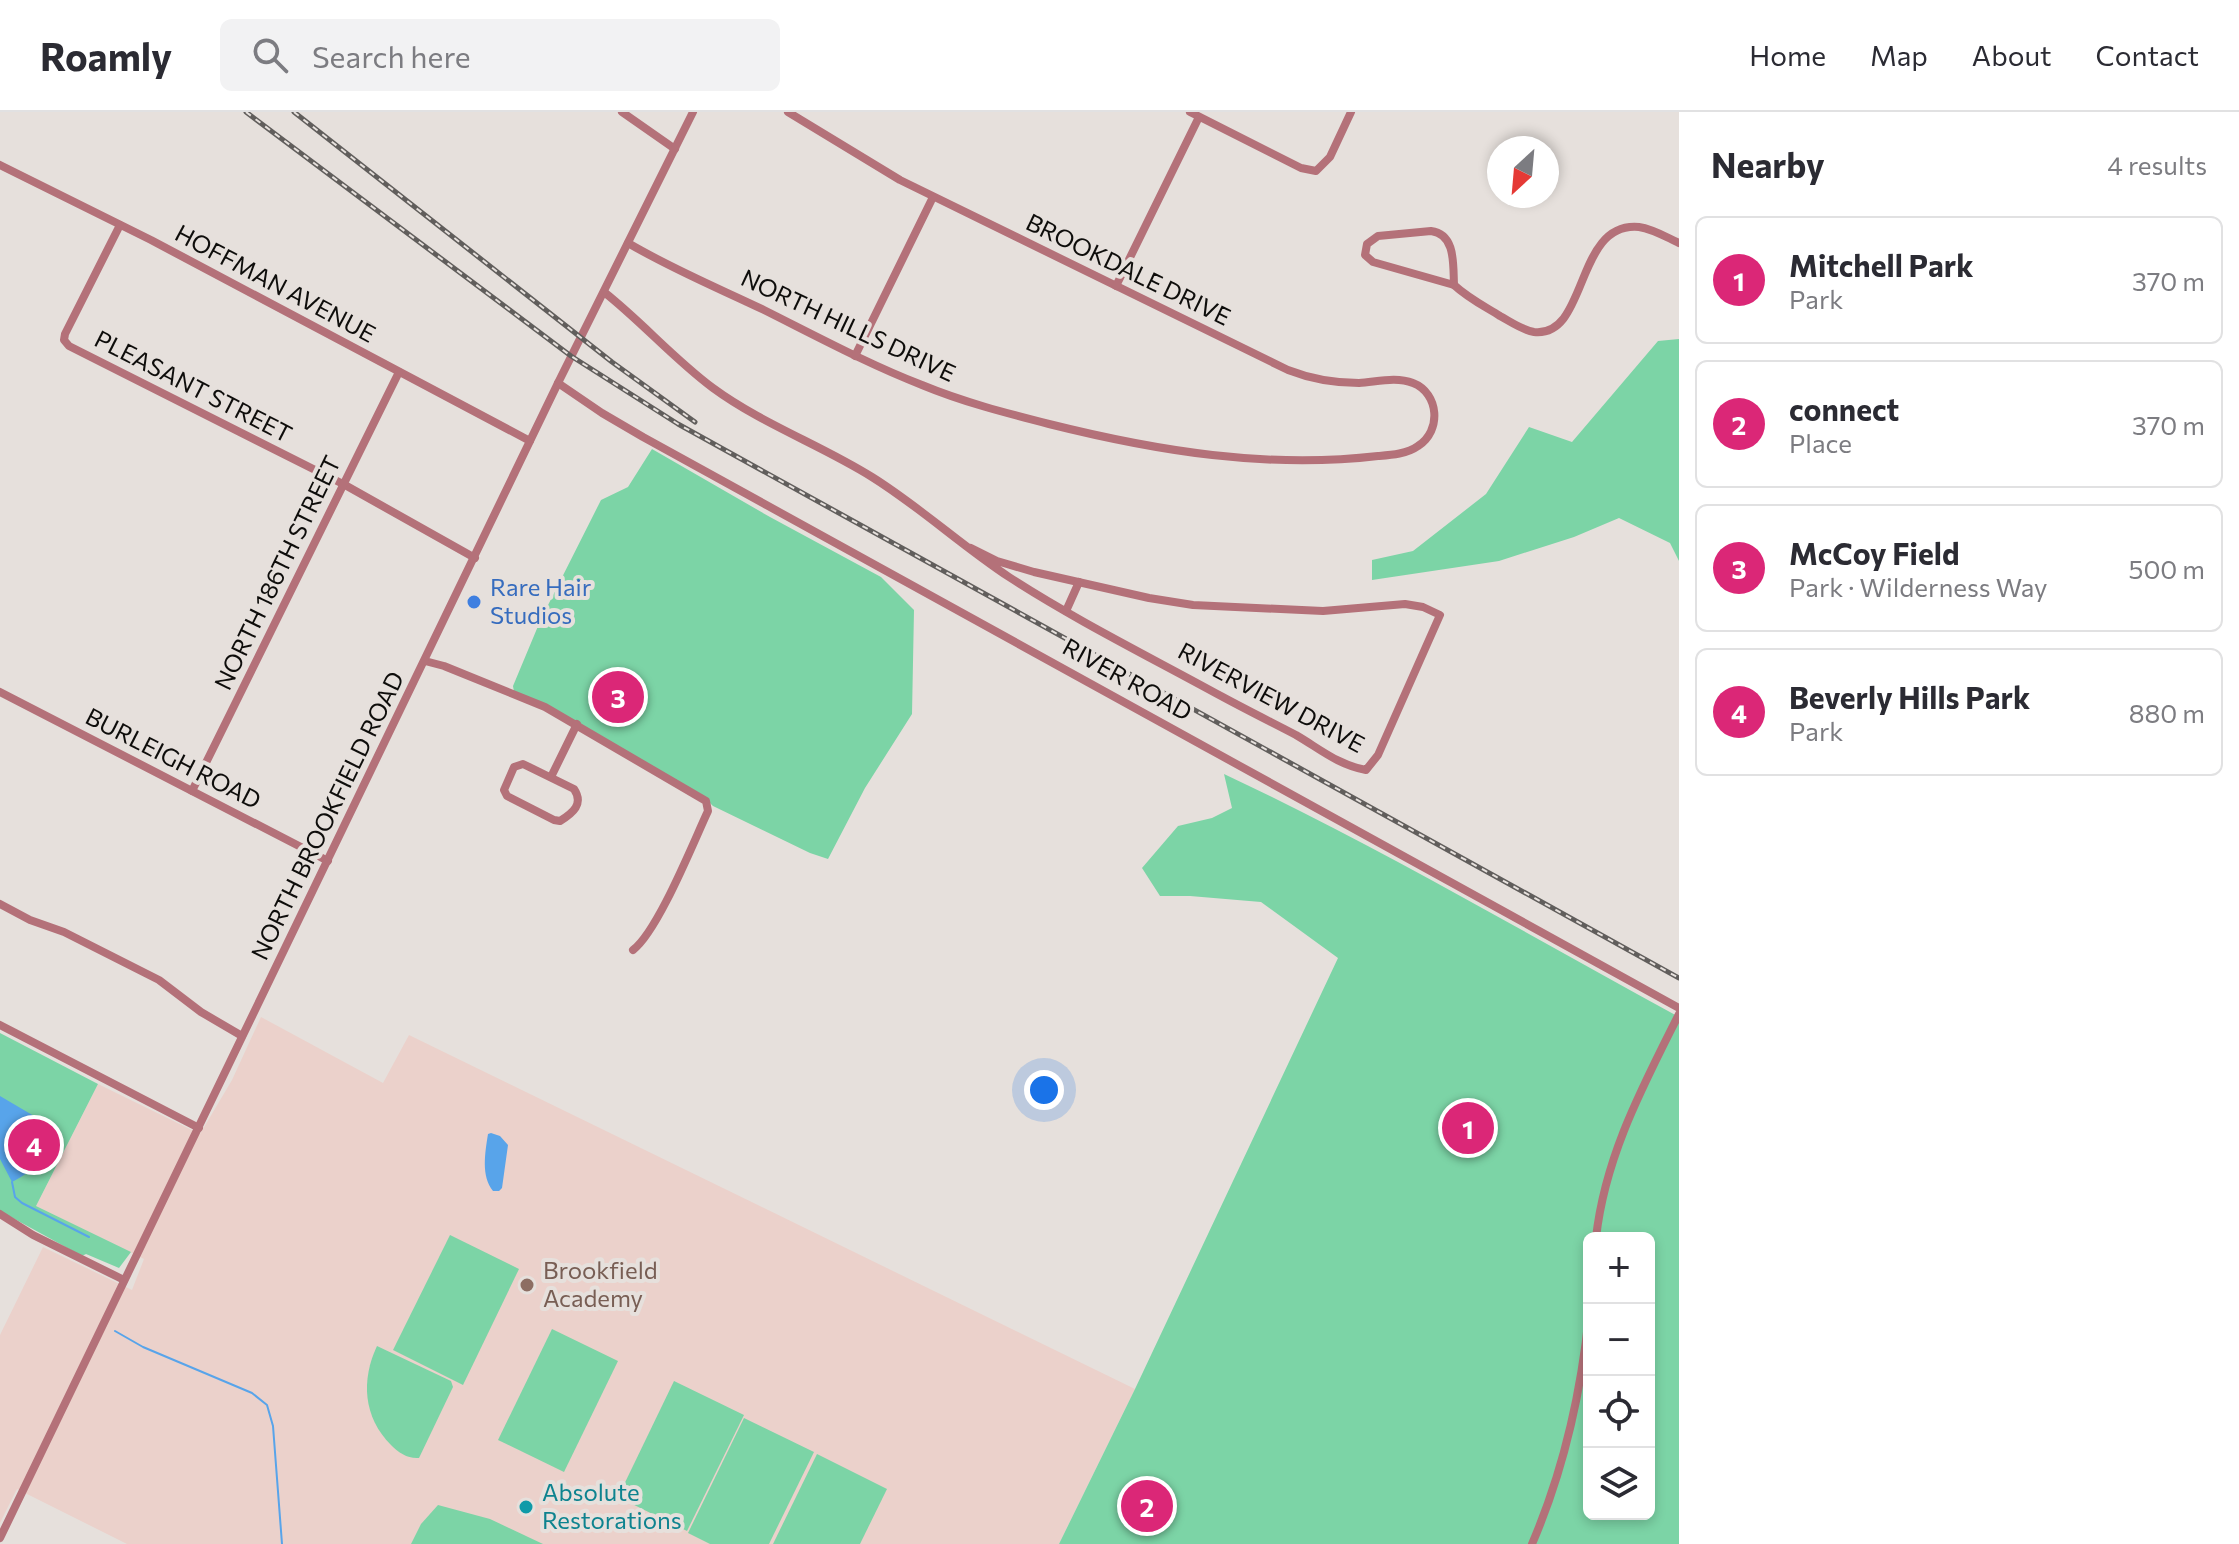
<!DOCTYPE html>
<meta charset="utf-8">
<style>
body{margin:0;font-family:Commissioner,sans-serif;background:#f2f2f3;color:#2b2b33}
.controls{position:absolute;right:24px;bottom:24px;display:grid;overflow:hidden;border-radius:12px;box-shadow:0 4px 12px #0003}
.controls button{width:72px;height:72px;display:grid;place-items:center;padding:0;border:0;border-bottom:2px solid #e1e1e2;background:#fff;color:#2b2b33;font:40px sans-serif}
.compass{position:absolute;left:1487px;top:24px;width:72px;height:72px;border-radius:50%;background:#fff;box-shadow:0 4px 12px #0003;rotate:206deg}
.you{position:absolute;left:1044px;top:978px;width:28px;height:28px;margin:-20px;border:6px solid #fff;border-radius:50%;background:#1a73e8;box-shadow:0 0 0 12px #1a73e833}
.badge{display:grid;place-items:center;width:52px;height:52px;border-radius:50%;background:#db2777;color:#fff;font-size:26px;font-weight:700}
.pin{position:absolute;translate:-50% -50%;border:4px solid #fff;box-shadow:0 2px 8px #0006}
.list{margin:0;padding:0;list-style:none}
h2{display:flex;justify-content:space-between;align-items:center;height:104px;margin:0;padding:0 32px;font-size:34px}
h2 small{font-size:26px;font-weight:400;color:#7c7c81}
.list li{display:grid;grid-template-columns:52px 1fr auto;gap:24px;align-items:center;box-sizing:border-box;height:128px;margin:0 16px 16px;padding:0 16px;border:2px solid #e1e1e2;border-radius:12px}
.list b{display:block;font-size:30px;white-space:nowrap}
.list p{margin:0;font-size:26px;white-space:nowrap;color:#7c7c81}
.list em{font-size:26px;font-style:normal;color:#7c7c81}
.icon{flex:none;width:44px;height:44px;fill:none;stroke:currentColor;stroke-width:2;stroke-linecap:round;stroke-linejoin:round}
.map{position:relative;flex:none;width:1679px;height:1432px;overflow:hidden}
header{display:flex;align-items:center;gap:48px;box-sizing:border-box;height:112px;padding:0 40px;background:#fff;border-bottom:2px solid #e1e1e2}
header strong{font-size:38px}
nav{display:flex;gap:44px;margin-inline-start:auto;font-size:28px}
.search{width:560px;height:72px;background:#f2f2f3;display:flex;align-items:center;gap:20px;box-sizing:border-box;padding:0 28px;border-radius:12px;color:#7c7c81;font-size:30px}
main{display:flex}
aside{flex:1;background:#fff}
.map>svg:first-child{display:block}
.education{fill:#ebd1cb}
.green{fill:#7cd4a6;fill-rule:evenodd}
.water{fill:#58a4ea}
.lines{fill:none;stroke-linecap:round;stroke-linejoin:round}
.stream{stroke:#58a4ea;stroke-width:2}
.minor{stroke:#b47179;stroke-width:8}
.rail-casing{stroke:#615e5c;stroke-width:5}
.rail{stroke:#e6e0dc;stroke-width:2;stroke-dasharray:6;stroke-linecap:butt}
.shop-dot{fill:#3f7fe0;stroke:#e6e0dc;stroke-width:3}
.education-dot{fill:#8d6e63;stroke:#e6e0dc;stroke-width:3}
.culture-dot{fill:#0f9aa8;stroke:#e6e0dc;stroke-width:3}
.labels{text-anchor:middle;stroke-width:8;stroke-linejoin:round;paint-order:stroke}
.street-label{font-size:24px;fill:#0e0d0b;stroke:#e6e0dc}
.shop-label{font-size:24px;fill:#366cbe;stroke:#e6e0dc;text-anchor:start}
.education-label{font-size:24px;fill:#785e54;stroke:#e6e0dc;text-anchor:start}
.culture-label{font-size:24px;fill:#0d838f;stroke:#e6e0dc;text-anchor:start}
</style>
<header>
<strong>Roamly</strong>
<div class="search"><svg class="icon" aria-label="search" viewBox="0 0 24 24"><circle cx="10" cy="10" r="6"/><path d="M15 15l6 6"/></svg>Search here</div>
<nav><a>Home</a><a>Map</a><a>About</a><a>Contact</a></nav>
</header>
<main>
<div class="map">
<svg width="1679" height="1432" viewBox="0 0 1679 1432">
<rect width="100%" height="100%" fill="#e6e0dc"/>
<!-- education -->
<polygon class="education" points="261,905 383,971 409,923 1135,1277 1059,1432 127,1432 17,1377 0,1411 0,1223 43,1135 132,1178 144,1147 36,1094 98,972 200,1022 232,968"/>
<!-- green -->
<g class="green">
<polygon points="1679,227 1679,449 1670,431 1619,406 1574,425 1499,449 1372,468 1372,448 1413,439 1486,382 1529,315 1572,330 1658,229"/>
<polygon points="652,337 770,405 881,465 914,498 912,602 865,676 828,747 810,741 713,694 701,682 514,580 513,574 541,507 601,388 628,375"/>
<path d="M 1224,662 C 1380,735 1528,823 1679,905 L 1679,1432 L 1059,1432 L 1135,1277 L 1338,846 L 1261,790 L 1190,784 L 1160,784 L 1142,756 L 1178,714 L 1212,706 L 1232,696 ZM 1589,1126 L 1649,1126 L 1649,1402 L 1589,1402 Z"/>
<polygon points="0,921 98,972 36,1094 131,1140 119,1156 86,1142 82,1144 0,1099"/>
<polygon points="450,1123 519,1157 463,1273 393,1238"/>
<polygon points="552,1217 618,1249 564,1360 498,1328"/>
<path d="M 377,1234 L 451,1269 L 453,1275 L 419,1346 C 408,1347 399,1341 391,1333 C 363,1305 361,1268 377,1234 Z"/>
<polygon points="674,1269 744,1303 687,1419 618,1385"/>
<polygon points="744,1306 814,1340 769,1432 710,1432 688,1421"/>
<polygon points="817,1342 887,1377 860,1432 773,1432"/>
<polygon points="438,1393 490,1407 543,1432 411,1432 421,1412"/>
</g>
<!-- water -->
<g class="water">
<path d="M 0,984 L 34,1004 L 48,1023 C 45,1048 35,1058 12,1070 L 0,1047 Z"/>
<path d="M 491,1021 L 500,1024 L 508,1033 L 502,1076 L 499,1079 L 493,1079 C 481,1064 485,1041 488,1022 Z"/>
</g>
<g class="lines">
<!-- stream -->
<g class="stream">
<polyline points="12,1070 15,1085 22,1091 89,1125"/>
<polyline points="115,1219 143,1235 252,1281 267,1293 273,1314 282,1432"/>
</g>
<!-- minor -->
<g class="minor">
<polyline points="622,0 675,37"/>
<polyline points="1190,0 1301,56 1316,59 1330,45 1351,0"/>
<polyline points="0,53 151,128 530,329"/>
<polyline points="120,113 65,222 64,228 69,234 345,373 475,446"/>
<path d="M 1431,119 C 1456,122 1453,153 1454,173 L 1373,150 L 1365,143 L 1367,132 L 1378,124 Z"/>
<path d="M 628,131 C 672,157 718,176 764,198 C 816,224 868,252 922,273 C 963,290 1006,301 1049,312 C 1157,339 1267,357 1378,344 C 1391,343 1407,342 1418,334 C 1442,319 1439,281 1413,271 C 1396,264 1376,270 1359,271 C 1334,271 1311,267 1288,258 L 900,68 L 788,0"/>
<path d="M 1454,173 C 1468,186 1484,194 1500,204 C 1511,210 1522,218 1534,220 C 1589,226 1574,109 1639,115 C 1653,117 1666,125 1679,131"/>
<polyline points="1116,174 1199,5"/>
<path d="M 604,180 C 642,210 674,247 713,276 C 762,312 821,333 872,365 C 920,395 962,434 1009,465 C 1077,509 1150,545 1221,584 C 1245,597 1271,610 1296,623 C 1320,637 1338,653 1366,658 L 1378,643 L 1440,503 L 1423,495 L 1405,492 L 1323,499 L 1193,493 L 1149,486 L 1034,460 L 997,449 L 971,436"/>
<polyline points="855,244 933,85"/>
<polyline points="558,271 602,301 643,325 1679,896"/>
<polyline points="1066,499 1079,470"/>
<path d="M 425,549 L 444,554 L 545,595 L 706,689 L 708,699 C 693,731 658,819 633,838"/>
<polyline points="0,580 328,749"/>
<path d="M 523,652 L 574,677 C 584,692 573,701 560,709 L 554,708 L 507,684 L 504,678 L 514,655 Z"/>
<polyline points="551,665 577,612"/>
<polyline points="192,679 399,260"/>
<polyline points="0,792 30,808 64,820 159,868 201,900 242,924"/>
<polyline points="0,913 199,1016"/>
<polyline points="0,1102 33,1123 124,1168"/>
<path d="M 1596,1126 C 1605,1044 1643,974 1679,902"/>
<polyline points="0,1426 558,271 693,0"/>
<path d="M 1532,1432 C 1563,1360 1581,1281 1589,1203"/>
</g>
<defs>
<g id="rail">
<polyline points="246,0 571,244 678,312 1679,866"/>
<polyline points="294,0 612,250 695,310"/>
</g>
</defs>
<!-- rail casing -->
<use href="#rail" class="rail-casing"/>
<!-- rail -->
<use href="#rail" class="rail"/>
</g>
<!-- markers -->
<circle class="shop-dot" cx="474" cy="490" r="8"/>
<circle class="education-dot" cx="527" cy="1173" r="8"/>
<circle class="culture-dot" cx="526" cy="1395" r="8"/>
<g class="labels">
<!-- street labels -->
<g class="street-label">
<text transform="translate(1128 158) rotate(26)" y="8">BROOKDALE DRIVE</text>
<text transform="translate(275 172) rotate(28)" y="8">HOFFMAN AVENUE</text>
<text transform="translate(848 214) rotate(25)" y="8">NORTH HILLS DRIVE</text>
<text transform="translate(193 275) rotate(27)" y="8">PLEASANT STREET</text>
<text transform="translate(278 461) rotate(-64)" y="8">NORTH 186TH STREET</text>
<text transform="translate(1127 568) rotate(29)" y="8">RIVER ROAD</text>
<text transform="translate(1271 586) rotate(28)" y="8">RIVERVIEW DRIVE</text>
<text transform="translate(173 647) rotate(27)" y="8">BURLEIGH ROAD</text>
<text transform="translate(328 704) rotate(-64)" y="8">NORTH BROOKFIELD ROAD</text>
</g>
<!-- shop labels -->
<g class="shop-label">
<text x="490" y="484">Rare Hair<tspan x="490" dy="28">Studios</tspan></text>
</g>
<!-- education labels -->
<g class="education-label">
<text x="543" y="1167">Brookfield<tspan x="543" dy="28">Academy</tspan></text>
</g>
<!-- culture labels -->
<g class="culture-label">
<text x="542" y="1389">Absolute<tspan x="542" dy="28">Restorations</tspan></text>
</g>
</g>
</svg>
<div class="controls">
<button>+</button>
<button>−</button>
<button><svg class="icon" aria-label="locate" viewBox="0 0 24 24"><circle cx="12" cy="12" r="6"/><path d="M12 2v4M12 18v4M2 12h4M18 12h4"/></svg></button>
<button><svg class="icon" aria-label="layers" viewBox="0 0 24 24"><path d="M12 4l9 5-9 5-9-5zM3 14l9 5 9-5"/></svg></button>
</div>
<svg class="compass" viewBox="-18 -18 36 36"><path d="M0-13l5 13h-10z" fill="#e53935"/><path d="M0 13l5-13h-10z" fill="#7c7c81"/></svg>
<div class="you"></div>
<div class="pin badge" style="left:1468px;top:1016px">1</div>
<div class="pin badge" style="left:1147px;top:1394px">2</div>
<div class="pin badge" style="left:618px;top:585px">3</div>
<div class="pin badge" style="left:34px;top:1033px">4</div>
</div>
<aside>
<h2>Nearby<small>4 results</small></h2>
<ul class="list">
<li><span class="badge">1</span><div><b>Mitchell Park</b><p>Park</p></div><em>370 m</em></li>
<li><span class="badge">2</span><div><b>connect</b><p>Place</p></div><em>370 m</em></li>
<li><span class="badge">3</span><div><b>McCoy Field</b><p>Park · Wilderness Way</p></div><em>500 m</em></li>
<li><span class="badge">4</span><div><b>Beverly Hills Park</b><p>Park</p></div><em>880 m</em></li>
</ul>
</aside>
</main>
